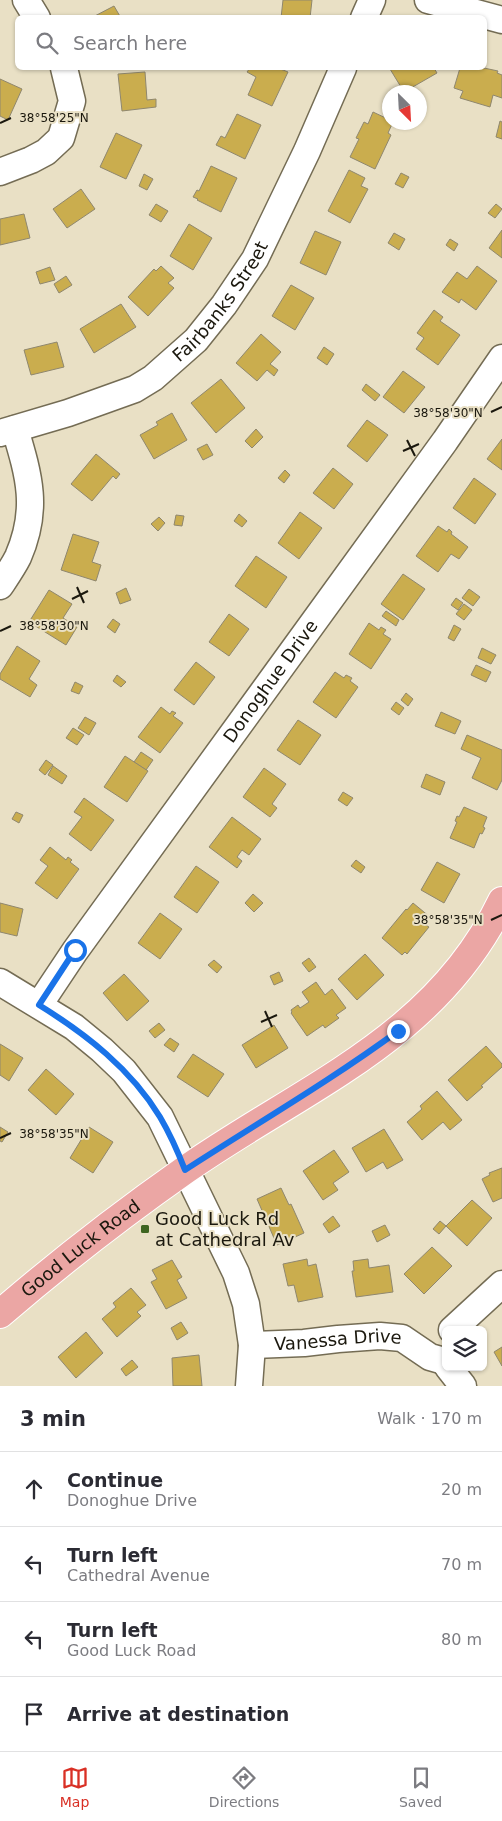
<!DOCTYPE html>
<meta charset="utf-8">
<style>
body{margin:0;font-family:"DejaVu Sans",sans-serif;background:#f2f2f3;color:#2b2b33}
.controls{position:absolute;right:15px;bottom:15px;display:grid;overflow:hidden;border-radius:8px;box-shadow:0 1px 4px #0004}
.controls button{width:45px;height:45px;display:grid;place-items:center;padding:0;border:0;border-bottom:1px solid #e1e1e2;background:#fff;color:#2b2b33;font:25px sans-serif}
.compass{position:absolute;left:382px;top:85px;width:45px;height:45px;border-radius:50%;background:#fff;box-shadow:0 1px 4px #0004;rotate:156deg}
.stop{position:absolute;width:15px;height:15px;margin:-11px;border:4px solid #1a73e8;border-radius:50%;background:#fff}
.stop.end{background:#1a73e8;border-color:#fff;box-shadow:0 1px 5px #0008}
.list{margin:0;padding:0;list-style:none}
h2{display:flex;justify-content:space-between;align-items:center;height:65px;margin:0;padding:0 20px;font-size:21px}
h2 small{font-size:16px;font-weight:400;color:#7c7c81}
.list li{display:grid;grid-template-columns:32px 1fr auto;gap:15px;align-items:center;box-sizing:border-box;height:75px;padding:0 20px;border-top:1px solid #e1e1e2}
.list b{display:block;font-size:19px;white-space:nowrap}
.list p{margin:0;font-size:16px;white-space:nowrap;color:#7c7c81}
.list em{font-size:16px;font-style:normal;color:#7c7c81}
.icon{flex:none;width:28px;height:28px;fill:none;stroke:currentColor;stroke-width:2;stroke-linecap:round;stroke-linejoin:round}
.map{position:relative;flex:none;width:502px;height:1386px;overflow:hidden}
.search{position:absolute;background:#fff;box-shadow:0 1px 4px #0004;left:15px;right:15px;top:15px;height:55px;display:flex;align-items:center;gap:12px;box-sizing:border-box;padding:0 18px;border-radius:8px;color:#7c7c81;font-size:19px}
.sheet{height:365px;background:#fff}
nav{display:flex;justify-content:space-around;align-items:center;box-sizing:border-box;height:70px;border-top:1px solid #e1e1e2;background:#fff;font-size:14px;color:#7c7c81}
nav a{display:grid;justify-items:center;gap:2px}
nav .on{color:#d93025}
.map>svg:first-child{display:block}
.building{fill:#caad4e;stroke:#8f876e}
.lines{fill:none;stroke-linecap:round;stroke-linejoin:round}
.minor-casing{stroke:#746c54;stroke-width:29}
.major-casing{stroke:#fff;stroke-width:30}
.minor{stroke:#fff;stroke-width:26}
.major{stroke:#eba6a4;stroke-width:28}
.route{stroke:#1a73e8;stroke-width:6}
.ticks{fill:none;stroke:#1b180e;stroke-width:2}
.poi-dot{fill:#3e6520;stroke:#e9e0c5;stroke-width:2}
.labels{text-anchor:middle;stroke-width:4;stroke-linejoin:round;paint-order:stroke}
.street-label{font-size:18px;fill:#1b180e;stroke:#e9e0c5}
.poi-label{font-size:18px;fill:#1b180e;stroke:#e9e0c5;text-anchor:start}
.ticks-label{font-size:12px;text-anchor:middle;fill:#1b180e;stroke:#e9e0c5;stroke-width:4;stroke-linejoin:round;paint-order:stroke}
</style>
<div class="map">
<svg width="502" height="1386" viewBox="0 0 502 1386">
<rect width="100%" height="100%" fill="#e9e0c5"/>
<!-- building -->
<g class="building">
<polygon points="283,0 312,0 310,18 281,18"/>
<polygon points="114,6 121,18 91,18"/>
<polygon points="250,68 278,68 288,72 272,106 248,95 256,77 247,72"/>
<polygon points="394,68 434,68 437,73 404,92 390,69"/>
<polygon points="460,68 484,68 498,71 497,73 502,75 502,98 493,95 490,107 460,98 463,91 454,88"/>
<polygon points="145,72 147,100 156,99 156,107 122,111 118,74"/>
<polygon points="0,79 22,89 8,120 0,116"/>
<polygon points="373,112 390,120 390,122 393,122 388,133 391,135 375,169 350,157 359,139 356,138 364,122 368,124"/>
<polygon points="237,114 261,125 245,159 216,145 221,136 225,138"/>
<polygon points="500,121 502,122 502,139 496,137"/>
<polygon points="116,133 142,145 126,179 100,167"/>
<polygon points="211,166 237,178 221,212 197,200 198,199 193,197 197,190 199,191"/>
<polygon points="349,170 365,178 361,186 368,189 350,223 328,211"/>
<polygon points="401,173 409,177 403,188 395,184"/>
<polygon points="144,174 153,179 147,190 139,186"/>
<polygon points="81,189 95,209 67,228 53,209"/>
<polygon points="156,204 168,211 161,222 149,215"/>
<polygon points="496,204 502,209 495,218 488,213"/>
<polygon points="24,214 30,238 0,245 0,219"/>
<polygon points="189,224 212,238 193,270 170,256"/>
<polygon points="502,230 502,258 489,248"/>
<polygon points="315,231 341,242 326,275 300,263"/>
<polygon points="394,233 405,239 399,250 388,243"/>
<polygon points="450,239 458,244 454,251 446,245"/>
<polygon points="161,266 174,278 168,283 174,288 148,316 128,297 154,269 156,271"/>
<polygon points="477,266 497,281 476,310 461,299 459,303 442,292 457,272 467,279"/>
<polygon points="50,267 55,280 40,284 36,272"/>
<polygon points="66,276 72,285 59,293 54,284"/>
<polygon points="291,285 314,298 295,330 272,316"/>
<polygon points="121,304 136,327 94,353 80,329"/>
<polygon points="434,310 443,317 440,321 460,335 438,365 416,349 424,338 417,333"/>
<polygon points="261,334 281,352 270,364 278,370 274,376 267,370 257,381 236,363"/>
<polygon points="57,342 64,367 31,375 24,350"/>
<polygon points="324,347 334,354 327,365 317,358"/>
<polygon points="403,371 425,387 404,413 383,397"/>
<polygon points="221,379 245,408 216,433 191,403"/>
<polygon points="366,384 380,395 375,401 362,390"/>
<polygon points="172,413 187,440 154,459 140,435 158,425 156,422"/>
<polygon points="367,420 388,435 367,462 347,446"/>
<polygon points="256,429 263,437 252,448 245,441"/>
<polygon points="502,439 502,470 487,459"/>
<polygon points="207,444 213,455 203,460 197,449"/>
<polygon points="96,454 120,474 116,479 113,476 92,501 71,484"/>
<polygon points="333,468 353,484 334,509 313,493"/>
<polygon points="285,470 290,475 284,483 278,478"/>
<polygon points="474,478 496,494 475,524 453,508"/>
<polygon points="300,512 322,528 299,559 278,543"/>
<polygon points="239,514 247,521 242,527 234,521"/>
<polygon points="176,515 184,516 182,526 174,525"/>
<polygon points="159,517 165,523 158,531 151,524"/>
<polygon points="438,526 447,532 449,529 452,532 451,534 468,547 459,559 451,554 438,572 416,556"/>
<polygon points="73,534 99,542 92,562 101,565 96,581 61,570"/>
<polygon points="256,556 287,577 266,608 235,586"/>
<polygon points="403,574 425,589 403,620 381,604"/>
<polygon points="126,588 131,600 120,604 116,593"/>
<polygon points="469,589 480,597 473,606 462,598"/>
<polygon points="49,590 72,604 63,618 77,627 66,645 29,622"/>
<polygon points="456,598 463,603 458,610 451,605"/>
<polygon points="464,604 472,610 464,620 456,614"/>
<polygon points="386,611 399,620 396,626 382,616"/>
<polygon points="229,614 249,629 229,656 209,642"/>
<polygon points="113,619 120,624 115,633 107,627"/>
<polygon points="369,623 379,630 381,627 386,630 383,634 391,639 371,669 349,654"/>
<polygon points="454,625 461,629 454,641 448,638"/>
<polygon points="17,646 40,661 29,679 37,685 30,697 0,679 0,674"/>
<polygon points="482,648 496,655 491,664 478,658"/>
<polygon points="196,662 215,677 194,705 174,690"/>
<polygon points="476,665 491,672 486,682 471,675"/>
<polygon points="335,672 344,678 346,675 352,678 350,681 358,687 336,718 313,702"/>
<polygon points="117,675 126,682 121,687 113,681"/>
<polygon points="75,682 83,686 79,694 71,691"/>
<polygon points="406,693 413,699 408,706 401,700"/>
<polygon points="396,702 404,708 399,715 391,709"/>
<polygon points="161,707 170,714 172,711 176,713 173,716 183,723 160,753 138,737"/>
<polygon points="441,712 461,721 455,734 435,726"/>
<polygon points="85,717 96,723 89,735 78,728"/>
<polygon points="298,720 321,735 300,765 277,750"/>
<polygon points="73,728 84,735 77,745 66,738"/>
<polygon points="467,735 502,750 502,780 497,790 472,778 481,758 461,749"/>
<polygon points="141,752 153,760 146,770 134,762"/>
<polygon points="125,756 148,771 127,802 104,787"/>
<polygon points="46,760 53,765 45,775 39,770"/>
<polygon points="53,766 67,776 62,784 48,775"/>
<polygon points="264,768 286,784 272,804 277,808 270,817 243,797"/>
<polygon points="426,774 445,782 440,795 421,787"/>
<polygon points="343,792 353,798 347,806 338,800"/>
<polygon points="84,798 114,820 91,851 69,834 82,817 74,812"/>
<polygon points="464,807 487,817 483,827 485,828 482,834 480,833 474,848 450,838 457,822 455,821 457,816 459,817"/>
<polygon points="16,812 23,815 19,823 12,819"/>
<polygon points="232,817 261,839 249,855 242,850 237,857 242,861 237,868 209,847"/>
<polygon points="50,847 66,860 68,857 72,860 70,862 79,869 57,899 35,883 48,866 40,860"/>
<polygon points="356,860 365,867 361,873 351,866"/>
<polygon points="437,862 460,874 444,903 421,890"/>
<polygon points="196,866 219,882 197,913 174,897"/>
<polygon points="253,894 263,903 254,912 245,903"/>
<polygon points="0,903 23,909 17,936 0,932"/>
<polygon points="413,903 430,917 424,924 429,927 407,954 405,952 402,955 382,938 406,909 407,910"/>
<polygon points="160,913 182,929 160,959 138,943"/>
<polygon points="365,954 384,975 357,1000 338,979"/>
<polygon points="309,958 316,967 309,972 302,963"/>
<polygon points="214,960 222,967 217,973 208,965"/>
<polygon points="279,972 283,981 274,985 270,976"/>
<polygon points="124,974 149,1001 127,1021 103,993"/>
<polygon points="316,982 325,995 332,989 346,1008 336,1015 339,1018 325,1028 323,1025 307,1036 291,1013 292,1012 291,1010 298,1005 300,1008 309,1002 302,992"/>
<polygon points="159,1023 165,1030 155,1038 149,1031"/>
<polygon points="274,1025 288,1048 256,1068 242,1045"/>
<polygon points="170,1038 179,1044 174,1052 164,1045"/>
<polygon points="0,1044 23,1058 9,1081 0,1075"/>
<polygon points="486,1046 502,1064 502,1067 481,1086 483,1087 467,1101 448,1080"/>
<polygon points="193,1054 224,1074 208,1097 177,1077"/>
<polygon points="46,1069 74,1094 56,1115 28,1090"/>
<polygon points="437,1091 462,1120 450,1130 443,1122 422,1140 407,1122 422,1109 420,1106"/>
<polygon points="0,1127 8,1132 2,1142 0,1141"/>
<polygon points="89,1127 113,1142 93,1173 70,1158"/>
<polygon points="384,1129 403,1160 387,1169 383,1162 366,1172 352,1148"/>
<polygon points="334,1150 349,1172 333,1183 338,1190 323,1200 303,1171"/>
<polygon points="502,1168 502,1198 493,1202 482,1179 490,1175 489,1173"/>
<polygon points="281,1188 289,1205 291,1204 304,1233 277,1245 257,1199"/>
<polygon points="472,1200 492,1218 467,1246 446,1226"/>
<polygon points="333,1216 340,1226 329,1233 323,1224"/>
<polygon points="440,1221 446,1226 439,1234 433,1229"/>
<polygon points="385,1225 390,1235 377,1242 372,1231"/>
<polygon points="432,1247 452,1266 424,1294 404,1274"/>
<polygon points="307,1259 308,1266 316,1264 323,1297 298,1302 294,1285 288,1286 283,1264"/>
<polygon points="368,1259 369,1268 389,1265 393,1292 356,1297 352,1271 354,1271 353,1261"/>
<polygon points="172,1260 182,1277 177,1280 187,1298 166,1309 151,1282 157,1279 152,1270"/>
<polygon points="131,1288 146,1305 137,1312 141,1316 117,1337 102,1319 116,1307 113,1303"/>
<polygon points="181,1322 188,1333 177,1340 171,1328"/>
<polygon points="86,1332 103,1353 76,1378 58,1357"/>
<polygon points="502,1347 502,1366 494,1352"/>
<polygon points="199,1355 202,1386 173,1386 172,1358"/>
<polygon points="132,1360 138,1367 126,1376 121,1369"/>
</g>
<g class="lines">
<defs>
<g id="minor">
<polyline points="26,0 37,18"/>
<polyline points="428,0 502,20"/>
<polyline points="364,18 372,0"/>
<polyline points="0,172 31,160 46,152 61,138 72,101 64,68"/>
<path id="s1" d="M 0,433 L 68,413 L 135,389 L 153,378 L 196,340 L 224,305 L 255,259 L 307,151 L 343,68"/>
<path d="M 0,586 C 6,577 13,567 18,557 C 39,509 29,476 15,429"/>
<polyline points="0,982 74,1027 102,1050 124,1071 160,1117 236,1273 246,1304 252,1345 249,1386"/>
<path id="s2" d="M 39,1005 L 75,951 L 445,441 L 502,358"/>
<polyline points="452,1330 502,1284"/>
<path id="s3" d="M 252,1345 L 304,1343 L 338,1339 L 380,1336 L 402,1338 L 430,1357 L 444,1361 L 446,1364"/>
<polyline points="448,1367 463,1386"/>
</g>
<g id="major">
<path id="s4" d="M 0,1314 C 59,1263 121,1215 185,1170 C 302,1088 436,1039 502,901"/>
</g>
</defs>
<!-- minor casing -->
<use href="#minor" class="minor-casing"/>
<!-- major casing -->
<use href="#major" class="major-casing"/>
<!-- minor -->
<use href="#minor" class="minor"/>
<!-- major -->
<use href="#major" class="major"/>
</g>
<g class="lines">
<!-- route -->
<path class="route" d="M 75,950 L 39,1005 C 86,1034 131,1069 160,1117 C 170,1134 178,1152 185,1170 C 256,1124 330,1081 398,1031"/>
</g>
<!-- ticks -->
<path class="ticks" d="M 0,123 L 11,118M 491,412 L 502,407M 407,440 L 415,456M 403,451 L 419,444M 77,587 L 84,603M 72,599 L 88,591M 0,631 L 11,626M 491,920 L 502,915M 265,1011 L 272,1027M 261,1022 L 277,1015M 0,1138 L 11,1133"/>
<!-- markers -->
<rect class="poi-dot" x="140" y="1224" width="10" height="10" rx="2.5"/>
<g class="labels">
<!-- street labels -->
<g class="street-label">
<text dy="6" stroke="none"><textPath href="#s1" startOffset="266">Fairbanks Street</textPath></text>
<text dy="6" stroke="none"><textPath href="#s2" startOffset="398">Donoghue Drive</textPath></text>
<text dy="6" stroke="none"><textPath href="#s4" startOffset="104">Good Luck Road</textPath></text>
<text dy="6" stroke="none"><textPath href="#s3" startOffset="86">Vanessa Drive</textPath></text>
</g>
<!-- poi labels -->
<g class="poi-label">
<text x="155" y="1225">Good Luck Rd<tspan x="155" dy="21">at Cathedral Av</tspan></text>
</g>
</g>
<g class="ticks-label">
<text x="54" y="122">38°58'25"N</text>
<text x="448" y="417">38°58'30"N</text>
<text x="54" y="630">38°58'30"N</text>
<text x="448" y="924">38°58'35"N</text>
<text x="54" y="1138">38°58'35"N</text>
</g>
</svg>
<div class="controls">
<button><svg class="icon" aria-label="layers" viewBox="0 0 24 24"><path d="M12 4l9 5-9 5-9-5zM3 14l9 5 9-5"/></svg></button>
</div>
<svg class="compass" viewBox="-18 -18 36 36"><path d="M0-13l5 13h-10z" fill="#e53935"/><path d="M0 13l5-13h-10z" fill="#7c7c81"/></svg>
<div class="stop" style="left:75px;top:950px"></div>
<div class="stop end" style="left:398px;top:1031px"></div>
<div class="search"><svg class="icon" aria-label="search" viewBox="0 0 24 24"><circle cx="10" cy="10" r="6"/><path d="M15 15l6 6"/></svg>Search here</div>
</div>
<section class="sheet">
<h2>3 min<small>Walk · 170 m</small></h2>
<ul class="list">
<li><svg class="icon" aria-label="ahead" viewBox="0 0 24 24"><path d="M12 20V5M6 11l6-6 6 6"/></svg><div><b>Continue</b><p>Donoghue Drive</p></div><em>20 m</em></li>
<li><svg class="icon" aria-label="left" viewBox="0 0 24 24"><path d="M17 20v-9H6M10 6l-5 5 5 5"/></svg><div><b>Turn left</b><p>Cathedral Avenue</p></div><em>70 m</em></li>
<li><svg class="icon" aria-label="left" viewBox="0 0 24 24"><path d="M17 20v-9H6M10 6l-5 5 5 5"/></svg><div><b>Turn left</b><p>Good Luck Road</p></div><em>80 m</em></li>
<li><svg class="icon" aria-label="arrive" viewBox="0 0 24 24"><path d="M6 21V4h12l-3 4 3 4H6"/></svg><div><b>Arrive at destination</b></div></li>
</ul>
</section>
<nav>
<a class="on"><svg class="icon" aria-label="map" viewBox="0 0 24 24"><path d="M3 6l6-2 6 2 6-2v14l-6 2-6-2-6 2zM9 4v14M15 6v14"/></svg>Map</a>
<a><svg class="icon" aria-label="directions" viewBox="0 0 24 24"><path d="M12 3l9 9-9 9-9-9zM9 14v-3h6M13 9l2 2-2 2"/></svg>Directions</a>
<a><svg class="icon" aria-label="saved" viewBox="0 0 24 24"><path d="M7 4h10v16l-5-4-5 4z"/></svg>Saved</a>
</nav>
